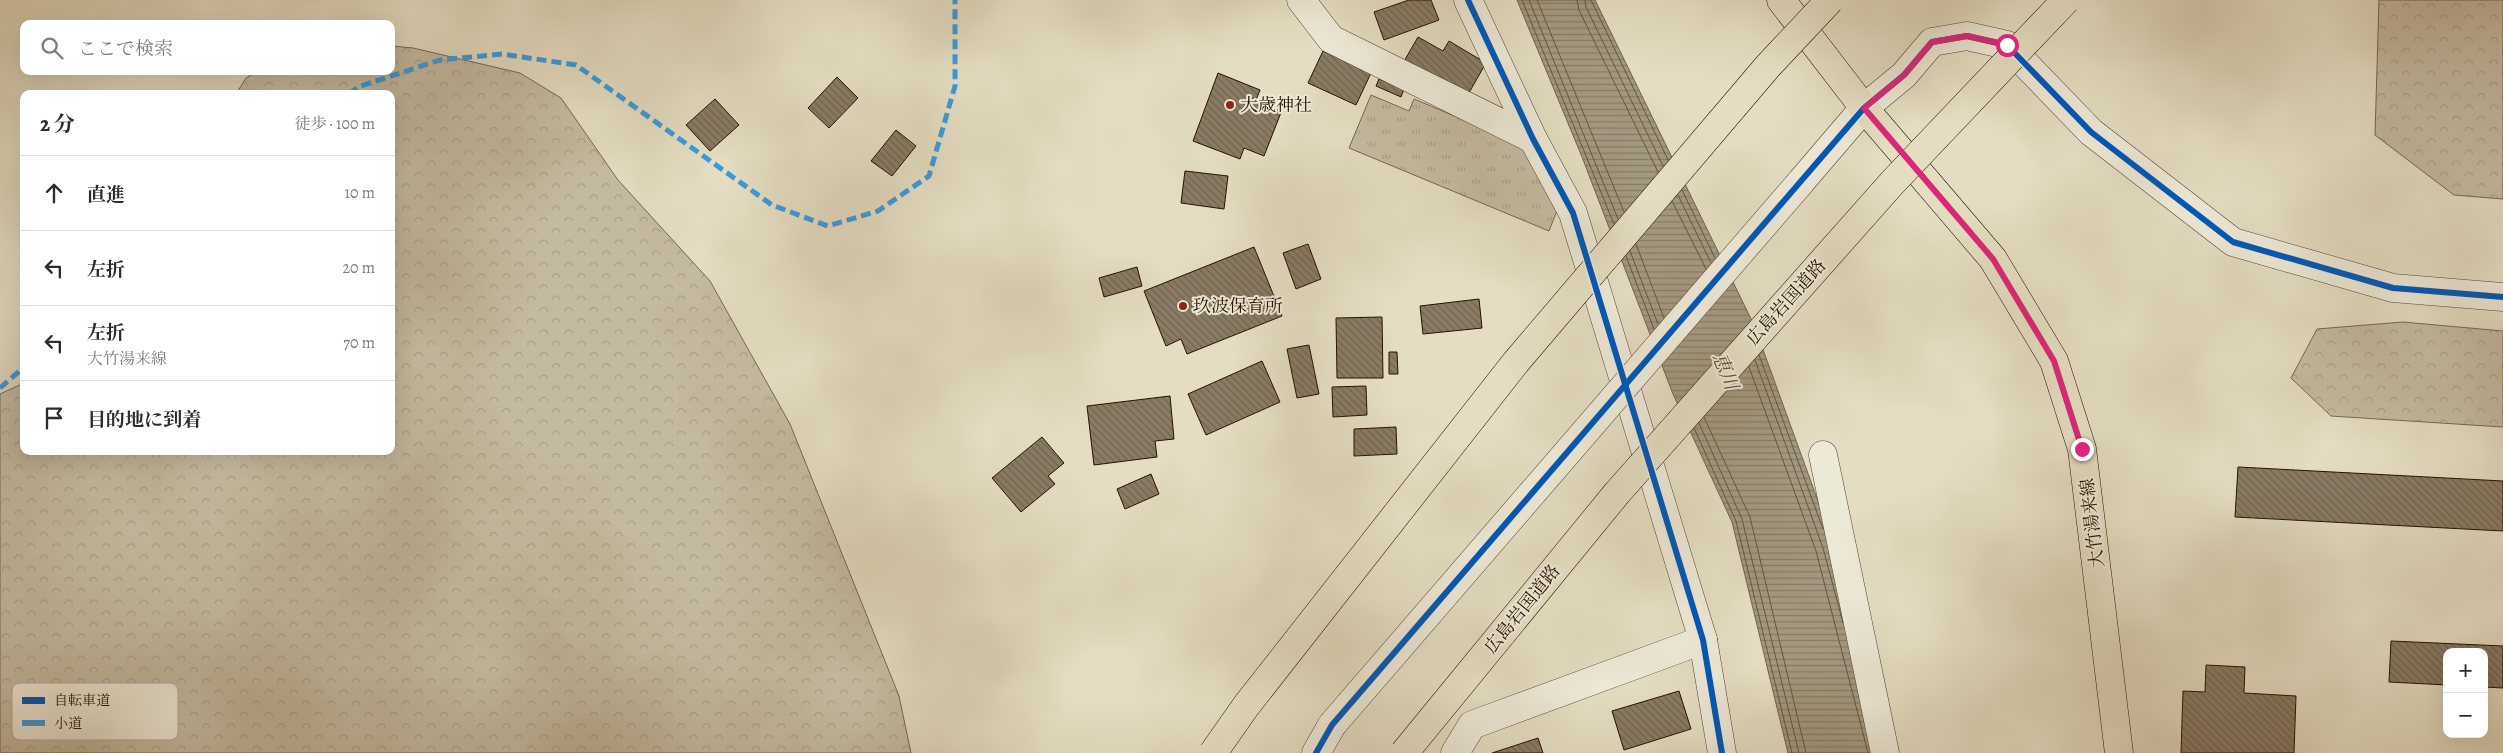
<!DOCTYPE html>
<html lang="ja">
<meta charset="utf-8">
<style>
body{margin:0;font-family:Alegreya,"Noto Serif JP",serif;background:#f2f2f3;color:#2b2b33}
.controls{position:absolute;right:15px;bottom:15px;display:grid;overflow:hidden;border-radius:10px;box-shadow:0 5px 20px #0002}
.controls button{width:45px;height:45px;display:grid;place-items:center;padding:0;border:0;border-bottom:1px solid #e1e1e2;background:#fff;color:#2b2b33;font:25px sans-serif}
.stop{position:absolute;width:15px;height:15px;margin:-11px;border:4px solid #db2777;border-radius:50%;background:#fff}
.stop.end{background:#db2777;border-color:#fff;box-shadow:0 1px 5px #0008}
.list{margin:0;padding:0;list-style:none}
h2{display:flex;justify-content:space-between;align-items:center;height:65px;margin:0;padding:0 20px;font-size:21px}
h2 small{font-size:16px;font-weight:400;color:#7c7c81}
.list li{display:grid;grid-template-columns:32px 1fr auto;gap:15px;align-items:center;box-sizing:border-box;height:75px;padding:0 20px;border-top:1px solid #e1e1e2}
.list b{display:block;font-size:19px;white-space:nowrap}
.list p{margin:0;font-size:16px;white-space:nowrap;color:#7c7c81}
.list em{font-size:16px;font-style:normal;color:#7c7c81}
.icon{flex:none;width:28px;height:28px;fill:none;stroke:currentColor;stroke-width:2;stroke-linecap:round;stroke-linejoin:round}
.map{position:relative;flex:none;width:2503px;height:753px;overflow:hidden}
.search{position:absolute;background:#fff;box-shadow:0 5px 20px #0002;left:20px;top:20px;width:375px;height:55px;display:flex;align-items:center;gap:12px;box-sizing:border-box;padding:0 18px;border-radius:10px;color:#7c7c81;font-size:19px}
.panel{position:absolute;background:#fff;box-shadow:0 5px 20px #0002;left:20px;top:90px;width:375px;height:365px;border-radius:10px}
.map>svg:first-child{display:block}
.forest{fill:url(#forest-crowns);stroke:#756650}
.park{fill:url(#park-tufts);stroke:#756650}
.water{fill:url(#water-rules);stroke:#71624d}
.lines{fill:none;stroke-linecap:round;stroke-linejoin:round}
.shore{stroke:#645440;stroke-width:1}
.building{fill:url(#building-back-hatch);stroke:#261100}
.street-casing{stroke:#564430;stroke-width:29}
.primary-casing{stroke:#261100;stroke-width:29}
.street{stroke:#ede9d7;stroke-width:28}
.primary{stroke:#e4ddc2;stroke-width:28}
.street-bridge-casing{stroke:#564430;stroke-width:29;stroke-linecap:butt}
.highway-bridge-casing{stroke:#261100;stroke-width:29;stroke-linecap:butt}
.street-bridge{stroke:#ede9d7;stroke-width:28}
.highway-bridge{stroke:#e4ddc2;stroke-width:28}
.quiet{stroke:#3c9adc;stroke-width:5;stroke-dasharray:10 5;stroke-linecap:butt}
.cycleway-casing{stroke:#ede9d7;stroke-width:9}
.cycleway{stroke:#0057b8;stroke-width:6}
.route{stroke:#db2777;stroke-width:6}
.poi-dot{fill:#8f2418;stroke:#ede9d7;stroke-width:2}
.labels{text-anchor:middle;stroke-width:4;stroke-linejoin:round;paint-order:stroke}
.poi-label{font-size:18px;fill:#261100;stroke:#ede9d7;text-anchor:start}
.street-label{font-size:18px;fill:#261100;stroke:#ede9d7}
.water-label{font-size:19px;font-style:italic;fill:#5e4e3a;stroke:#ede9d7}
.key{fill:#ede9d7;stroke:#b1a896;stroke-width:1}
.key-label{font-size:14px;fill:#261100}
</style>
<div class="map">
<svg width="2503" height="753" viewBox="0 0 2503 753">
<defs>
<pattern id="forest-crowns" width="20" height="18" patternUnits="userSpaceOnUse" patternTransform="scale(1.25)"><rect width="20" height="18" fill="#c4baa1"/><path d="M2 6a3 3 0 1 1 6 0M12 15a3 3 0 1 1 6 0" fill="none" stroke="#a89f89"/></pattern>
<pattern id="park-tufts" width="24" height="20" patternUnits="userSpaceOnUse" patternTransform="scale(1.25)"><rect width="24" height="20" fill="#c4baa1"/><path d="M3 7l-1-3M5 7V3M7 7l1-3M15 17l-1-3M17 17v-4M19 17l1-3" fill="none" stroke="#a89f89"/></pattern>
<pattern id="water-rules" width="6" height="5" patternUnits="userSpaceOnUse" patternTransform="scale(1.25)"><rect width="6" height="5" fill="#a39880"/><path d="M0 2.5h6" fill="none" stroke="#857b66"/></pattern>
<pattern id="building-back-hatch" width="6" height="6" patternUnits="userSpaceOnUse" patternTransform="scale(1.25)"><rect width="6" height="6" fill="#897b65"/><path d="M-1 5l2 2M0 0l6 6M5-1l2 2" fill="none" stroke="#706351"/></pattern>
</defs>
<rect width="100%" height="100%" fill="#e4ddc2"/>
<filter id="stains"><feTurbulence type="fractalNoise" baseFrequency=".004" numOctaves="4"/><feColorMatrix values="0 0 0 0 .2 0 0 0 0 .09 0 0 0 0 .02 0 0 0 .5 -.17"/></filter>
<radialGradient id="worn" r=".72"><stop offset=".6" stop-color="#630" stop-opacity="0"/><stop offset="1" stop-color="#630" stop-opacity=".3"/></radialGradient>
<!-- forest -->
<g class="forest">
<polygon points="2379,0 2503,0 2503,199 2454,195 2375,135"/>
<polygon points="391,46 413,48 520,73 561,98 618,180 710,281 790,424 899,696 911,753 0,753 0,394 24,383 24,451 391,451 391,94 236,94 246,78 258,71 391,71"/>
<polygon points="2403,322 2503,331 2503,427 2331,416 2291,378 2317,329"/>
</g>
<!-- park -->
<polygon class="park" points="1371,95 1409,111 1414,99 1528,147 1558,208 1549,231 1349,148"/>
<!-- water -->
<polygon class="water" points="1517,0 1595,0 1754,325 1834,545 1888,753 1788,753 1732,522 1673,394 1582,157"/>
<g class="lines">
<!-- shore -->
<g class="shore">
<polyline points="1522,0 1614,224"/>
<polyline points="1529,0 1618,219"/>
<polyline points="1537,0 1624,212"/>
<polyline points="1577,0 1579,10 1658,172"/>
<polyline points="1585,0 1586,7 1663,166"/>
<polyline points="1591,0 1668,160"/>
<polyline points="1682,190 1715,258"/>
<polyline points="1678,195 1711,263"/>
<polyline points="1672,201 1706,269"/>
<polyline points="1636,244 1664,318"/>
<polyline points="1630,251 1658,324"/>
<polyline points="1626,256 1654,329"/>
<polyline points="1759,355 1823,529"/>
<polyline points="1755,360 1823,548 1843,623"/>
<polyline points="1749,367 1816,551 1868,753"/>
<polyline points="1704,417 1750,517 1806,753"/>
<polyline points="1699,423 1742,519 1799,753"/>
<polyline points="1694,428 1736,521 1792,753"/>
</g>
</g>
<!-- building -->
<g class="building">
<polygon points="1409,0 1431,0 1439,20 1384,40 1374,12"/>
<polygon points="1418,37 1443,51 1449,41 1486,63 1466,98 1403,63"/>
<polygon points="1323,51 1371,73 1356,105 1308,83"/>
<polygon points="1218,73 1260,90 1256,100 1282,110 1264,156 1244,148 1240,159 1193,141"/>
<polygon points="837,77 858,98 829,128 808,108"/>
<polygon points="1379,79 1404,89 1401,97 1376,86"/>
<polygon points="715,99 739,125 710,151 686,125"/>
<polygon points="896,130 916,146 892,176 871,161"/>
<polygon points="1185,171 1228,176 1224,209 1181,203"/>
<polygon points="1308,244 1321,279 1296,289 1283,253"/>
<polygon points="1254,247 1282,316 1187,354 1181,339 1166,346 1144,291"/>
<polygon points="1137,267 1142,286 1104,297 1099,278"/>
<polygon points="1479,299 1482,328 1423,334 1420,306"/>
<polygon points="1382,317 1383,378 1337,378 1336,318"/>
<polygon points="1309,345 1319,394 1297,398 1287,349"/>
<polygon points="1389,352 1397,352 1398,374 1389,374"/>
<polygon points="1262,361 1280,402 1206,435 1188,394"/>
<polygon points="1366,386 1367,415 1333,417 1332,387"/>
<polygon points="1170,396 1174,439 1155,441 1157,457 1094,465 1087,406"/>
<polygon points="1396,427 1397,454 1354,456 1354,429"/>
<polygon points="1042,437 1064,463 1048,476 1055,484 1021,512 992,478"/>
<polygon points="2238,467 2503,481 2503,531 2235,517"/>
<polygon points="1151,474 1159,494 1125,509 1117,489"/>
<polygon points="2391,641 2503,646 2503,688 2484,687 2484,652 2447,652 2447,685 2389,682"/>
<polygon points="2206,665 2245,667 2244,693 2296,696 2294,753 2181,753 2183,691 2205,692"/>
<polygon points="1679,691 1691,729 1624,750 1612,711"/>
<polygon points="1538,738 1543,753 1492,753"/>
</g>
<g class="lines">
<defs>
<g id="street">
<polyline points="1301,0 1331,39 1533,139"/>
<polyline points="1468,0 1533,139 1573,213 1703,640 1722,753"/>
<polyline points="1799,184 1864,108 1904,75 1932,42 1967,36 2007,45 2091,132 2233,242 2393,288 2503,297"/>
<polyline points="1823,455 1885,753"/>
<polyline points="1316,753 1332,725"/>
<polyline points="1455,753 1472,725 1703,640"/>
</g>
<polyline id="primary" points="1781,0 1864,108 1993,259 2054,361 2082,449 2119,753"/>
</defs>
<!-- street casing -->
<use href="#street" class="street-casing"/>
<!-- primary casing -->
<use href="#primary" class="primary-casing"/>
<!-- street -->
<use href="#street" class="street"/>
<!-- primary -->
<use href="#primary" class="primary"/>
<defs>
<polyline id="street-bridge" points="1332,725 1799,184"/>
<g id="highway-bridge">
<polyline points="1213,753 1246,706 1516,362 1768,66 1830,0"/>
<polyline points="1404,753 1617,493 1892,183 2066,0"/>
</g>
</defs>
<!-- street-bridge casing -->
<use href="#street-bridge" class="street-bridge-casing"/>
<!-- highway-bridge casing -->
<use href="#highway-bridge" class="highway-bridge-casing"/>
<!-- street-bridge -->
<use href="#street-bridge" class="street-bridge"/>
<!-- highway-bridge -->
<use href="#highway-bridge" class="highway-bridge"/>
<!-- quiet -->
<g class="quiet">
<polyline points="349,94 358,87 440,60 502,54 576,65 772,205 828,226 878,211 929,176 955,86 955,0"/>
<polyline points="0,388 24,367"/>
</g>
<defs>
<g id="cycleway">
<polyline points="1468,0 1533,139 1573,213 1703,640 1722,753"/>
<polyline points="1316,753 1332,725 1864,108 1904,75 1932,42 1967,36 2007,45 2091,132 2233,242 2393,288 2503,297"/>
</g>
</defs>
<!-- cycleway casing -->
<use href="#cycleway" class="cycleway-casing"/>
<!-- cycleway -->
<use href="#cycleway" class="cycleway"/>
</g>
<g class="lines">
<!-- route -->
<polyline class="route" points="2007,45 1967,36 1932,42 1904,75 1864,108 1993,259 2054,361 2082,449"/>
</g>
<!-- markers -->
<g class="poi-dot">
<circle cx="1230" cy="105" r="5"/>
<circle cx="1183" cy="306" r="5"/>
</g>
<g class="labels">
<!-- poi labels -->
<g class="poi-label">
<text x="1240" y="111">大歳神社</text>
<text x="1193" y="312">玖波保育所</text>
</g>
<!-- street labels -->
<g class="street-label">
<text transform="translate(1786 302) rotate(-48)" y="6">広島岩国道路</text>
<text transform="translate(2092 523) rotate(-97)" y="6">大竹湯来線</text>
<text transform="translate(1522 609) rotate(-51)" y="6">広島岩国道路</text>
</g>
<!-- water labels -->
<g class="water-label">
<text transform="translate(1726 371) rotate(68)" y="7">恵川</text>
</g>
</g>
<!-- legend -->
<rect x="12" y="683" width="166" height="57" rx="8" class="key"/>
<rect x="22" y="697" width="23" height="7" fill="#0057b8"/>
<rect x="22" y="720" width="23" height="6" fill="#3c9adc"/>
<g class="key-label">
<text x="54" y="705">自転車道</text>
<text x="54" y="728">小道</text>
</g>
<rect width="100%" height="100%" filter="url(#stains)"/>
<rect width="100%" height="100%" fill="url(#worn)"/>
</svg>
<div class="controls">
<button>+</button>
<button>−</button>
</div>
<div class="stop" style="left:2007px;top:45px"></div>
<div class="stop end" style="left:2082px;top:449px"></div>
<div class="search"><svg class="icon" aria-label="search" viewBox="0 0 24 24"><circle cx="10" cy="10" r="6"/><path d="M15 15l6 6"/></svg>ここで検索</div>
<section class="panel">
<h2>2 分<small>徒歩 · 100 m</small></h2>
<ul class="list">
<li><svg class="icon" aria-label="ahead" viewBox="0 0 24 24"><path d="M12 20V5M6 11l6-6 6 6"/></svg><div><b>直進</b></div><em>10 m</em></li>
<li><svg class="icon" aria-label="left" viewBox="0 0 24 24"><path d="M17 20v-9H6M10 6l-5 5 5 5"/></svg><div><b>左折</b></div><em>20 m</em></li>
<li><svg class="icon" aria-label="left" viewBox="0 0 24 24"><path d="M17 20v-9H6M10 6l-5 5 5 5"/></svg><div><b>左折</b><p>大竹湯来線</p></div><em>70 m</em></li>
<li><svg class="icon" aria-label="arrive" viewBox="0 0 24 24"><path d="M6 21V4h12l-3 4 3 4H6"/></svg><div><b>目的地に到着</b></div></li>
</ul>
</section>
</div>
